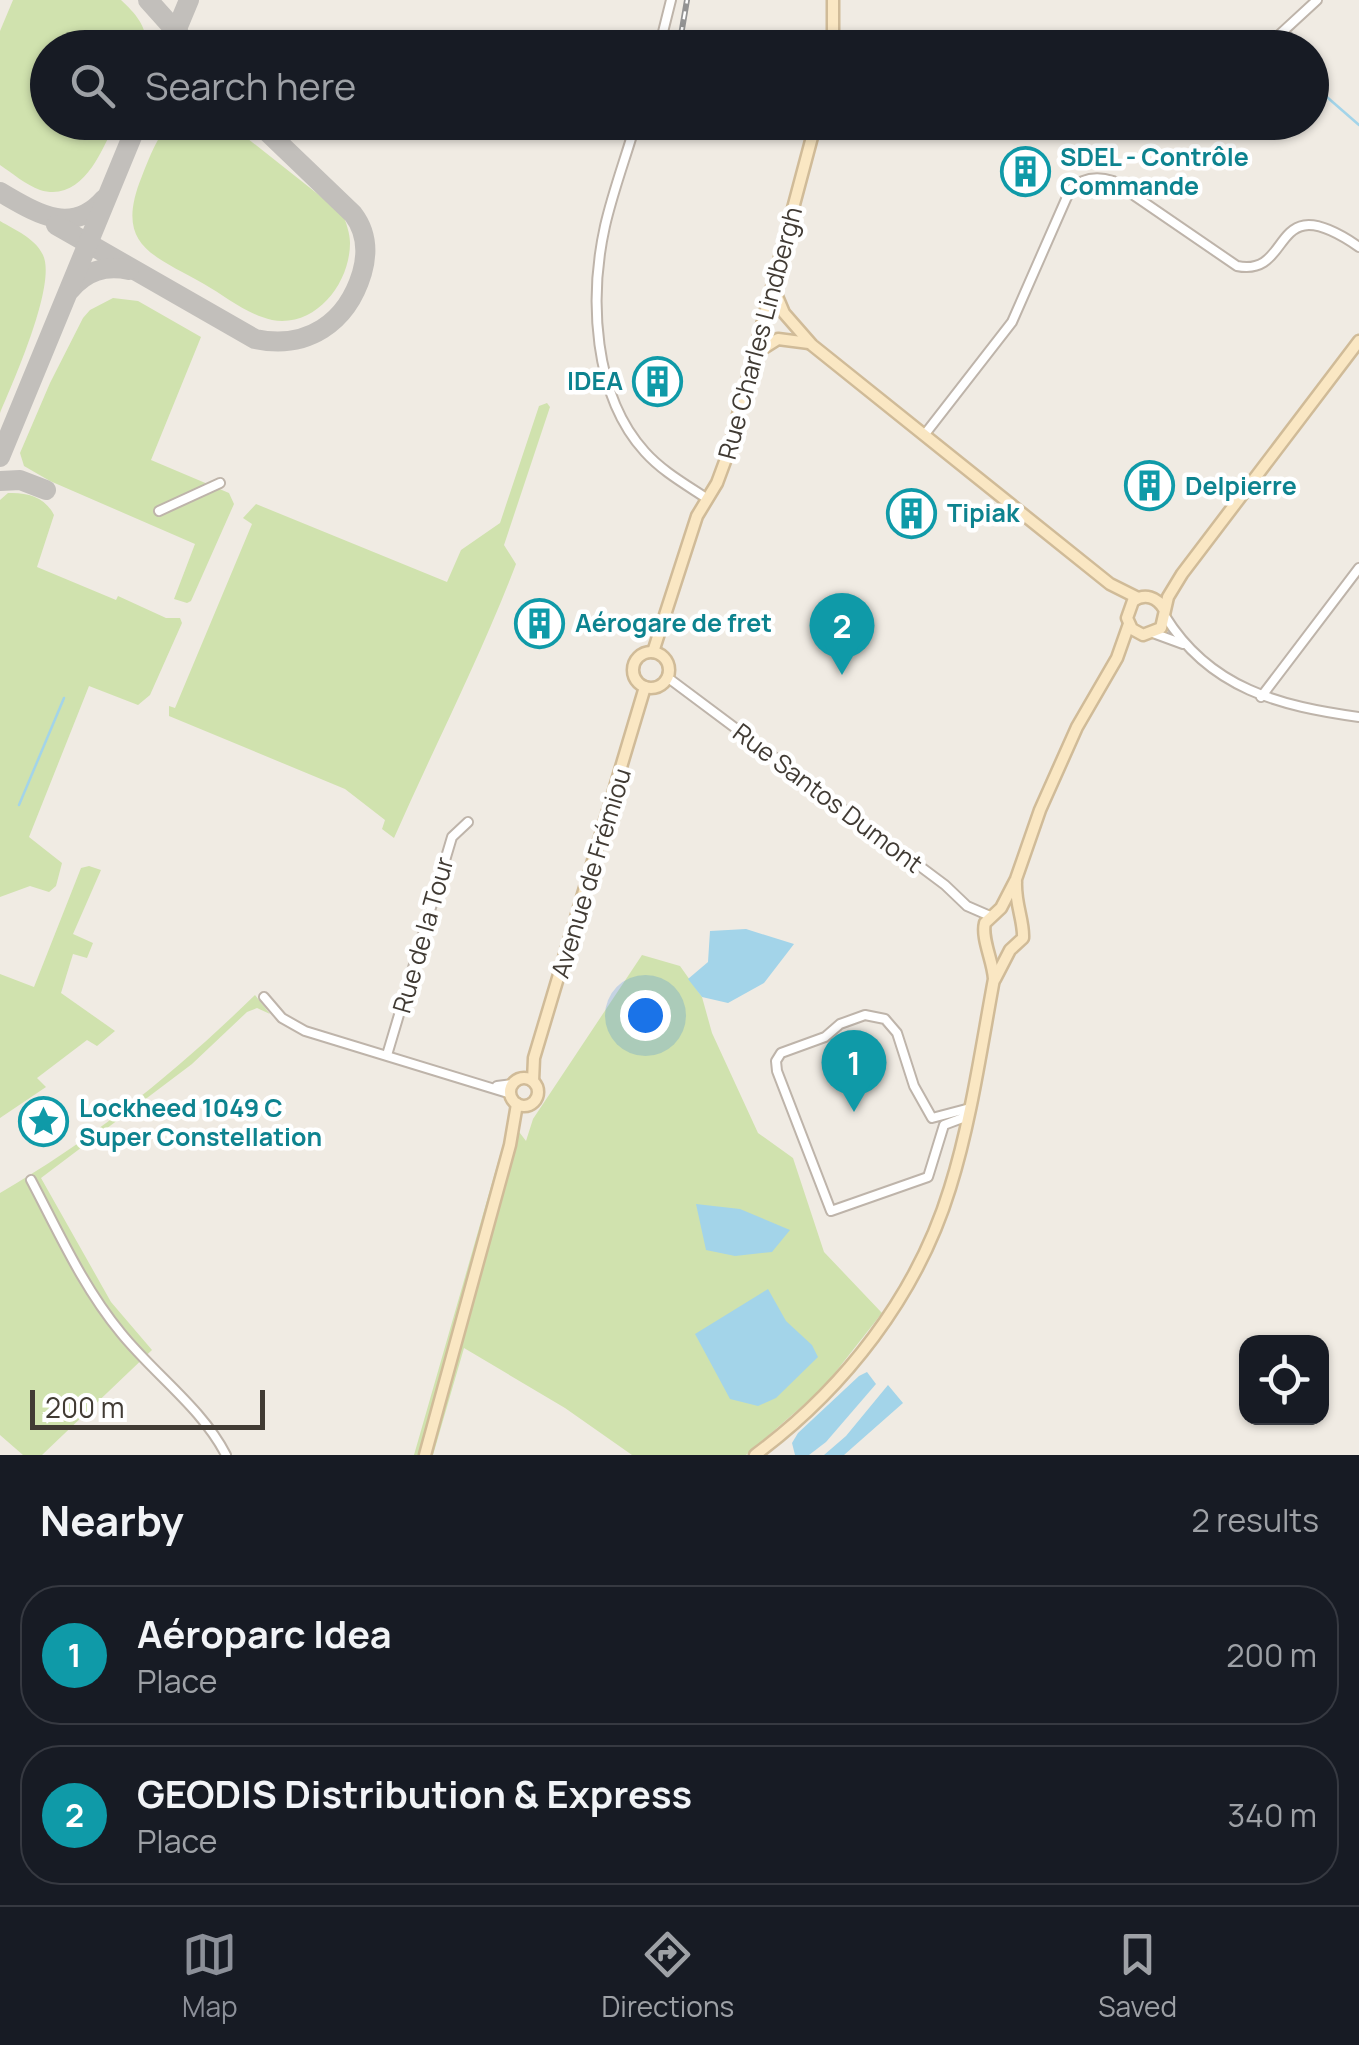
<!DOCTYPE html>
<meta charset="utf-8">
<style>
body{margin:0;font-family:Manrope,sans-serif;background:#20242c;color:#f1f3f6}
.controls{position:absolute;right:30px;bottom:30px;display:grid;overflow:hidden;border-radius:20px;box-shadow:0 2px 8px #0004}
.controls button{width:90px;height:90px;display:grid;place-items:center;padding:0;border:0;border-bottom:2px solid #363941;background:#171b24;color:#f1f3f6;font:50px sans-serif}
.scale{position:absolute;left:30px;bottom:25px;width:235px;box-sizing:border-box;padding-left:10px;border:5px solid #413b34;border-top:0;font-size:28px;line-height:35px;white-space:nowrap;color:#413b34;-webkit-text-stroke:8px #fff;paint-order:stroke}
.you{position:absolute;left:645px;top:1015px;width:35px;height:35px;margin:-25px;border:8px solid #fff;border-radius:50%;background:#1a73e8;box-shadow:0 0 0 15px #1a73e833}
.badge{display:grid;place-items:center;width:65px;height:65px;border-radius:50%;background:#8c9099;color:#fff;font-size:32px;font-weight:700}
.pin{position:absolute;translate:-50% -82px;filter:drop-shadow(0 2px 5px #0008)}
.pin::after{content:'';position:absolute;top:52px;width:35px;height:30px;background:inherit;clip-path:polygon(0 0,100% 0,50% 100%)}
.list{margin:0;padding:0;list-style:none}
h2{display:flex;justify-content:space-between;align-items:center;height:130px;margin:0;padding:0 40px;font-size:42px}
h2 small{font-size:32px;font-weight:400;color:#9ea1a6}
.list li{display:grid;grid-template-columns:65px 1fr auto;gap:30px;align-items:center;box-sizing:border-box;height:140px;margin:0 20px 20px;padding:0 20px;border:2px solid #363941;border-radius:40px}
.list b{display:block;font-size:38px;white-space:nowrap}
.list p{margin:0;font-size:32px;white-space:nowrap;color:#9ea1a6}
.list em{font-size:32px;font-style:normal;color:#9ea1a6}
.icon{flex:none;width:55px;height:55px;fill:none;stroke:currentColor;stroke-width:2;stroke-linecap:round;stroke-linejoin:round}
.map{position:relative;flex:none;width:1359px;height:1455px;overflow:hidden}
.search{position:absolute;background:#171b24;box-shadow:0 2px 8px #0004;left:30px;right:30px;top:30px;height:110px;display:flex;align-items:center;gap:25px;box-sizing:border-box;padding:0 35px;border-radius:55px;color:#9ea1a6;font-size:38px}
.sheet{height:450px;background:#171b24}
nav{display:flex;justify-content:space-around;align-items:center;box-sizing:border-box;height:140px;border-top:2px solid #363941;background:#171b24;font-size:28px;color:#9ea1a6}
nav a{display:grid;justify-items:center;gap:5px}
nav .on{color:#8c9099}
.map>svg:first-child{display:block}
.green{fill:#d0e2ae}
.water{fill:#a3d4e9}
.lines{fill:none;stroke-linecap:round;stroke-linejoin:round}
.stream{stroke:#a3d4e9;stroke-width:2.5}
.taxiway{stroke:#c2bfbb;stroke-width:20}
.street-casing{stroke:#beb4aa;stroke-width:12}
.secondary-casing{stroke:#d0bb98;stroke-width:15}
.street{stroke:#fff;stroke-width:8}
.secondary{stroke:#fae7c3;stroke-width:10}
.rail-casing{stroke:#939393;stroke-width:6}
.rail{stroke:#fff;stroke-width:2.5;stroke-dasharray:8;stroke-linecap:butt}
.labels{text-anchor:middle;stroke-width:9;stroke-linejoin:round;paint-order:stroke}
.culture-label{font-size:25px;font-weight:bold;fill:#0d838f;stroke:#fff;text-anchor:start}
.street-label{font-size:25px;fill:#413b34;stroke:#fff}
</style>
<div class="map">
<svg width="1359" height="1455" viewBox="0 0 1359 1455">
<rect width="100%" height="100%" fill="#f0ebe3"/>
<!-- green -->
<g class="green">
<path d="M 13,0 L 121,0 C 135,13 149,28 145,47 L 48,48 L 48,122 L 115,123 C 102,151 82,203 40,190 C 26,185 12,173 0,165 L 0,31 Z"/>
<path d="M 171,123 L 228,123 L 343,214 C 346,223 350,233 350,243 C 350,283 316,328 272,320 C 248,315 225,296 204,284 C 151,254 114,245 142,176 C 150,156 156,138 171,123 Z"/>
<path d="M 0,221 C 15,230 35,238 43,255 C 57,284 13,382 0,413 Z"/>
<polygon points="113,298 138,301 201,337 151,460 229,493 234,504 191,601 187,603 174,599 195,544 50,481 24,466 20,453 50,383 83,318 90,310"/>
<path d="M 547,403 L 550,407 L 504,545 L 516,564 C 480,658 434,747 394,838 L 382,829 L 385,820 L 345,789 L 169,716 L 169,706 L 175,708 L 252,524 L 243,518 L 256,504 L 447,582 L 461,550 L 500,523 L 539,406 Z"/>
<path d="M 8,493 C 27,492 45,497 54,515 L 37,567 L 116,600 L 118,596 L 166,618 L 180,618 L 182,623 L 150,695 L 138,705 L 89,686 L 29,837 L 62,863 L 56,886 L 49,892 L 30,886 L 0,897 L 0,500 Z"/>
<polygon points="89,866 101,870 73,934 93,943 87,958 73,954 61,993 115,1031 97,1046 87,1040 37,1078 46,1087 0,1118 0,974 34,987 81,868"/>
<polygon points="642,955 680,966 702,997 712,1033 758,1133 793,1158 824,1252 882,1313 823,1388 746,1455 632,1455 565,1408 464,1348 433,1455 414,1455 510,1120 526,1141 533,1119"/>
<path d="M 255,995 L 270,1014 L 257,1008 L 247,1012 L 192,1064 L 41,1178 L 111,1302 L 152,1350 L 42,1455 L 23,1455 L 0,1435 L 0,1193 C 95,1138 177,1071 255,995 Z"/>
</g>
<!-- water -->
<g class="water">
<polygon points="746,929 794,944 764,983 728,1003 702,997 688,979 708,962 710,931"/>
<polygon points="696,1204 740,1209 790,1230 772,1252 735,1256 706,1250"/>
<polygon points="768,1289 786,1321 812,1345 818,1357 776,1398 758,1406 730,1399 695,1334"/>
<polygon points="867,1372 876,1384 826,1442 809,1455 795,1455 792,1443 798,1433 859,1376"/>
<polygon points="888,1385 903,1403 844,1455 824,1455 846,1436"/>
</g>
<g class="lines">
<!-- stream -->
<g class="stream">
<polyline points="1312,84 1359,125"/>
<polyline points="19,805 64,698"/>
</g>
<!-- taxiway -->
<g class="taxiway">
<polyline points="148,0 191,48"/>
<polyline points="169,48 189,0"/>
<path d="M 0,192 C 35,212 71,237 104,199"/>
<path d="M 56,225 L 255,339 C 307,350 347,323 362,273 C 368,252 366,231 353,214 L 257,122"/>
<path d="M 70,290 C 86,271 105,265 129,270"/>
<polyline points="0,457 138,122"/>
<polyline points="0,481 20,480 46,490"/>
</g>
<defs>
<g id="street">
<polyline points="1266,47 1317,0"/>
<polyline points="659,48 671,0"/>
<path d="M 636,122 C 626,157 613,191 605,226 C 589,298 593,395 645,452 C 662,471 685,484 706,498"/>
<path d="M 925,434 L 1012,322 L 1070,190 C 1083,177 1097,176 1113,181 L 1237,266 C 1295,278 1268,184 1359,247"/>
<polyline points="159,511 220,483"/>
<path d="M 1165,616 C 1210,689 1280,706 1359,717"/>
<polyline points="1153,633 1183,644"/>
<polyline points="667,677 945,885 967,906 990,916"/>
<polyline points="1261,697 1359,568"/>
<polyline points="264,997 282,1018 305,1031 511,1094"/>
<polyline points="387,1055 452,837 468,822"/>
<polyline points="497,1086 513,1084"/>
<polyline points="968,1116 944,1125 928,1177 831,1211 777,1071 776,1061 781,1053 825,1037 840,1024 865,1015 885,1019 897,1033 914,1086 932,1118 970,1108"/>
<path d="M 31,1180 C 59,1233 83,1287 121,1333 C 154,1374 202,1408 226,1455"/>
</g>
<g id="secondary">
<polyline points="833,0 833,48"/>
<polyline points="773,287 784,313 812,345 1110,584 1138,598"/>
<polyline points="756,353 778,339 809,343"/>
<path d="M 1164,609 C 1157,597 1145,593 1133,601 L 1127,618 L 1132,629 L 1143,635 L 1161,628 L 1168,597 L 1182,574 L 1359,341"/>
<polyline points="653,652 697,516 717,483 727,456 816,122"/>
<circle cx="651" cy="670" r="18"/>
<path d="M 995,979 L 1010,950 L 1023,938 C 1024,921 1015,904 1016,882"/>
<circle cx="524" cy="1092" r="14"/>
<polyline points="533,1081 534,1058 645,687"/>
<polyline points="425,1455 510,1145 517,1104"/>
<path d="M 755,1455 C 844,1389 917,1296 950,1188 C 971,1121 981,1049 994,979 C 993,961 981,938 985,923 L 1001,908 L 1016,879 L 1040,810 L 1077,727 L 1117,658 L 1129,624"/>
</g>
</defs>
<!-- street casing -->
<use href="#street" class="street-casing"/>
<!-- secondary casing -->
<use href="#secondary" class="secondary-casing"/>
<!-- street -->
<use href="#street" class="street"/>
<!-- secondary -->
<use href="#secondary" class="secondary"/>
<defs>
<polyline id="rail" points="681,35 687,0"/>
</defs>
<!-- rail casing -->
<use href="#rail" class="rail-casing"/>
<!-- rail -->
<use href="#rail" class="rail"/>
</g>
<!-- icons -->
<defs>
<symbol id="building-ring" viewBox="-11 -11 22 22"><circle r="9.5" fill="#fff" stroke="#0f9aa8" stroke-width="1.5"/><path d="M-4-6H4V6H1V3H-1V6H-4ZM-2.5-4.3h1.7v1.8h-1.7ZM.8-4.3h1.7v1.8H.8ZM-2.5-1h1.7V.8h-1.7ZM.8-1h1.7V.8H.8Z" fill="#0f9aa8"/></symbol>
<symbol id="sight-ring" viewBox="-11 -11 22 22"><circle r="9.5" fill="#fff" stroke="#0f9aa8" stroke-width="1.5"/><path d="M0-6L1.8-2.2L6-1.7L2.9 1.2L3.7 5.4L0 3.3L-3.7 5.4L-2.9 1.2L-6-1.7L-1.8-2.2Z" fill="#0f9aa8"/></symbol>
</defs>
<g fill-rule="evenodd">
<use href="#building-ring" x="998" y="144" width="55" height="55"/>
<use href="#building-ring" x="630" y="354" width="55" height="55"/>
<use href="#building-ring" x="1122" y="458" width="55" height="55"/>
<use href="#building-ring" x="884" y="486" width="55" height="55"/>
<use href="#building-ring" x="512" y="596" width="55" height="55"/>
<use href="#sight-ring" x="16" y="1094" width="55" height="55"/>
</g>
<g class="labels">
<!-- culture labels -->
<g class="culture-label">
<text x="1060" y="166">SDEL - Contrôle<tspan x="1060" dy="29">Commande</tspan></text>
<text x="623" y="390" text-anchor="end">IDEA</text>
<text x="1185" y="495">Delpierre</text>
<text x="947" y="522">Tipiak</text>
<text x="575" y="632">Aérogare de fret</text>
<text x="79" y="1117">Lockheed 1049 C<tspan x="79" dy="29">Super Constellation</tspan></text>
</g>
<!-- street labels -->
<g class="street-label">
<text transform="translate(760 333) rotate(-75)" y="9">Rue Charles Lindbergh</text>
<text transform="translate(828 798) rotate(37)" y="9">Rue Santos Dumont</text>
<text transform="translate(591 873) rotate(-73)" y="9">Avenue de Frémiou</text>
<text transform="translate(423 935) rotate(-74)" y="9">Rue de la Tour</text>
</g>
</g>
</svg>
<div class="controls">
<button><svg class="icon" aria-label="locate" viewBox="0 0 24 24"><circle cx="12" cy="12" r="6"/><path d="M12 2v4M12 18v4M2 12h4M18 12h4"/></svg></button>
</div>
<div class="scale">200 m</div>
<div class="you"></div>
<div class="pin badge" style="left:854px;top:1112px;background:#0f9aa8">1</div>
<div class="pin badge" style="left:842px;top:675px;background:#0f9aa8">2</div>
<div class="search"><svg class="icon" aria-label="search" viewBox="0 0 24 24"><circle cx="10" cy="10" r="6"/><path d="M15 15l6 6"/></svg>Search here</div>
</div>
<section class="sheet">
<h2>Nearby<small>2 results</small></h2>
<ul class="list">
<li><span class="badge" style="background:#0f9aa8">1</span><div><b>Aéroparc Idea</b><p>Place</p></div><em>200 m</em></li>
<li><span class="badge" style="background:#0f9aa8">2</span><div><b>GEODIS Distribution &amp; Express</b><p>Place</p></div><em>340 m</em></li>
</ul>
</section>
<nav>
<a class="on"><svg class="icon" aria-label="map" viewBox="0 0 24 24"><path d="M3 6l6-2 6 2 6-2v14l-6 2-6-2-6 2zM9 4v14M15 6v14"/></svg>Map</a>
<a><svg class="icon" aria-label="directions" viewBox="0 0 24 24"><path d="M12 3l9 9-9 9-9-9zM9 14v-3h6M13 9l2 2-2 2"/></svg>Directions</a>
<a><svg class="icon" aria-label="saved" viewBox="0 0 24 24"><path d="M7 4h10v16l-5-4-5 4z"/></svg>Saved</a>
</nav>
